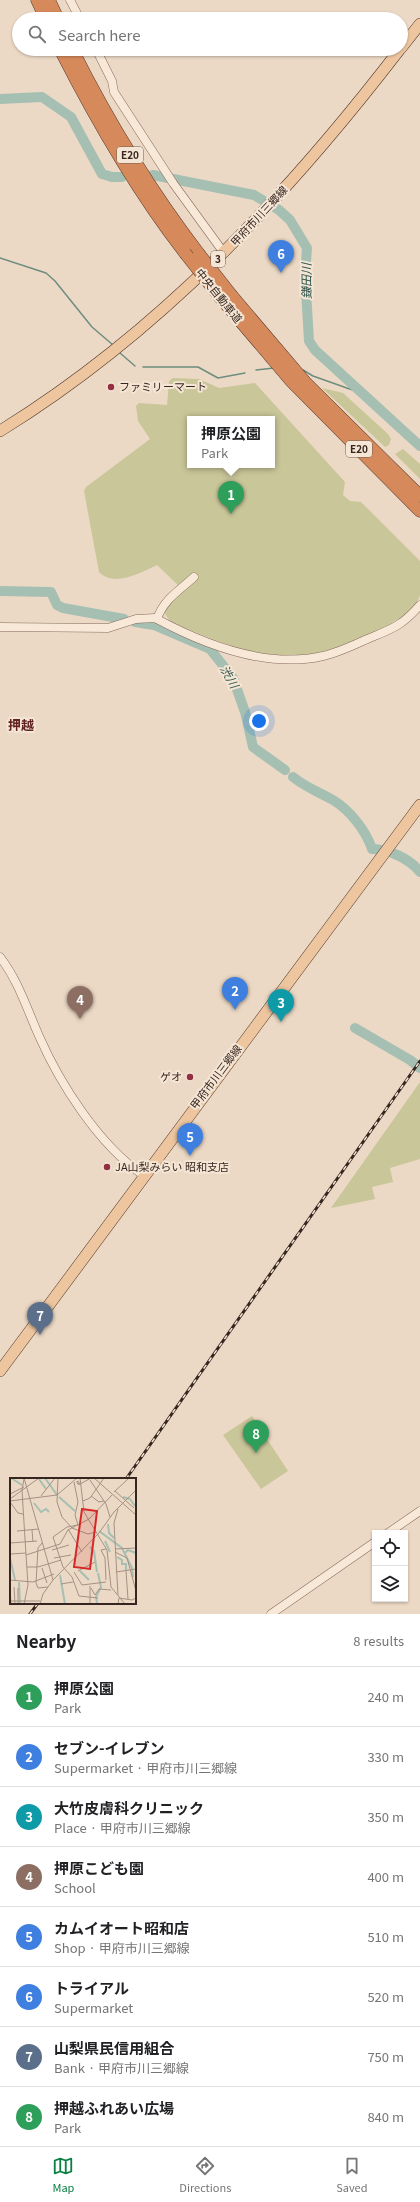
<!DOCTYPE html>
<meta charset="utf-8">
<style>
body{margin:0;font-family:Georgia,"Noto Sans JP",serif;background:#f2f2f2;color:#202124}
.controls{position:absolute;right:12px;bottom:12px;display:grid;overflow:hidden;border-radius:0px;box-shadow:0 1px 3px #0004}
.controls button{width:36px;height:36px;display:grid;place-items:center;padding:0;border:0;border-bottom:1px solid #e0e0e0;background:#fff;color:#202124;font:20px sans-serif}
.you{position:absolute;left:259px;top:721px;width:14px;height:14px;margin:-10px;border:3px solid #fff;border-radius:50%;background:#1a73e8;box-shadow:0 0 0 6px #1a73e833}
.badge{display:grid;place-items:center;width:26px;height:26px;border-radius:50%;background:#0b8043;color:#fff;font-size:13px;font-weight:700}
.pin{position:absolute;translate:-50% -33px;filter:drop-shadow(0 1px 2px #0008)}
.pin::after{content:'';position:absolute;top:21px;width:14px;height:12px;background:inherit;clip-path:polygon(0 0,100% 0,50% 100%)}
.popup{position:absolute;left:187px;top:416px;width:88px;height:52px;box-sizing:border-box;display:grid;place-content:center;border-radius:0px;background:#fff;filter:drop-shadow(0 1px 3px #0005);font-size:13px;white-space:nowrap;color:#757577}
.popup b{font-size:15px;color:#202124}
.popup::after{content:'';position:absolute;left:50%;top:100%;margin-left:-8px;border:8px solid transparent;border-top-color:#fff}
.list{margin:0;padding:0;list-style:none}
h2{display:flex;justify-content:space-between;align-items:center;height:52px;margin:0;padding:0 16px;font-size:17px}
h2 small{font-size:13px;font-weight:400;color:#757577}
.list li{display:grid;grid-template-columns:26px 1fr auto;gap:12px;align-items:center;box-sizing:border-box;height:60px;padding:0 16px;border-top:1px solid #e0e0e0}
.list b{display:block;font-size:15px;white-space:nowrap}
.list p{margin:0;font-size:13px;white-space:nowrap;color:#757577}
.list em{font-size:13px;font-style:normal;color:#757577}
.icon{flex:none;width:22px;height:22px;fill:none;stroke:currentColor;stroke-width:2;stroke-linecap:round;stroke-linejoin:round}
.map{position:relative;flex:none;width:420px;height:1614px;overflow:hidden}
.search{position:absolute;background:#fff;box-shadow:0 1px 3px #0004;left:12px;right:12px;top:12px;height:44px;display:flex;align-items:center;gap:10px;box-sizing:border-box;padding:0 14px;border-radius:22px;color:#757577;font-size:15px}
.sheet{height:532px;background:#fff}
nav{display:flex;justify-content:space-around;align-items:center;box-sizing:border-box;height:56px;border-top:1px solid #e0e0e0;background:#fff;font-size:11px;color:#757577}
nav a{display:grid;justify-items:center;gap:2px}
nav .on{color:#0b8043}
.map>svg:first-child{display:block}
.green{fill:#c9c699;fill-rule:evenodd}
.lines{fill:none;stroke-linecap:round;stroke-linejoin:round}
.stream{stroke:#6e8d7f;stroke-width:1.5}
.river{stroke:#a6bfb3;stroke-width:10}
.minor-casing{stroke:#866a5c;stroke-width:9}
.major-casing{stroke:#543a30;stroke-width:12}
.highway-casing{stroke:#543a30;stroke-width:13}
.minor{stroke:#f7e8d8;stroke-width:8}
.major{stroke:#edc69f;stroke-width:11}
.highway{stroke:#d6895a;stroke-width:12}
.rail-casing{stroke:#37261f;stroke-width:3}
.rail{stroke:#f4e5d4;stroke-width:1.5;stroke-dasharray:4.5;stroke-linecap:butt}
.highway-bridge-casing{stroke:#543a30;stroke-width:13;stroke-linecap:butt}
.highway-bridge{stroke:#d6895a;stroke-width:12}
.poi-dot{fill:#922f42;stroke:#f4e5d4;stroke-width:1.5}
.labels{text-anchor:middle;stroke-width:4;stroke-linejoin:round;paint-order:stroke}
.shield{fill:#f4e5d4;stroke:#705f55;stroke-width:1}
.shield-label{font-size:10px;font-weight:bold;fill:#37261f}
.street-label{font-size:11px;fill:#37261f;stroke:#f4e5d4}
.poi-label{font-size:11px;fill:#37261f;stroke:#f4e5d4;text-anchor:start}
.water-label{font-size:12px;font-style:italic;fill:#2f564c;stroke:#f4e5d4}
.quarter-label{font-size:13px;font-weight:bold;fill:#612221;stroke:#f4e5d4}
.inset-river{fill:none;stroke:#a6bfb3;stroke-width:2}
.inset-road{fill:none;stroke:#a49183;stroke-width:1}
.view{fill:#d62828;fill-opacity:0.15;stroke:#d62828;stroke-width:2}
.inset-edge{fill:none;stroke:#37261f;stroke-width:2}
</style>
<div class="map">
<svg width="420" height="1614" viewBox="0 0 420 1614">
<rect width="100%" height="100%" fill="#ecd9c5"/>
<!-- green -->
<g class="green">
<path d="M 173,378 L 199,379 L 219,388 L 255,383 L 345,482 L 343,495 L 350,501 L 361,502 L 420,561 C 420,571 420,585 420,595 C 413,621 342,648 317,653 C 301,656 281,656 265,654 C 232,649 201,634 170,622 L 163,610 L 183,590 L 157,565 C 142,572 114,588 99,572 L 84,491 L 86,487 L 150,439 L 138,421 L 136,406 L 139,403 L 167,405 L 169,381 ZM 190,419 L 272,419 L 272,465 L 190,465 Z"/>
<polygon points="322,388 343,393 388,434 391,439 389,445 385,447"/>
<polygon points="403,449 420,464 420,479 395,454"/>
<polygon points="420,1082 420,1159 390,1168 393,1182 372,1187 375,1199 331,1208"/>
<polygon points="252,1416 288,1471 261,1489 223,1435"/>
</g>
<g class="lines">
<!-- stream -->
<g class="stream">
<polyline points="0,258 46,273 55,281 92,327 113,345"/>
<polyline points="120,353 135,366"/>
<polyline points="143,367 198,367 218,378 245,373"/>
<polyline points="256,370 274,368"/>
<polyline points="303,370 313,376 361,393"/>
</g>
<!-- river -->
<g class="river">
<polyline points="0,99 42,97 71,117 102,174 112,177 122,177"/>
<polyline points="153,175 254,195 279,210 290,220 307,248 305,274 309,341 315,350 420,446"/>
<polyline points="0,591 51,592 57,605 63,608 124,619"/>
<polyline points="135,622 154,625 210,649 233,678 245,712 253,747 285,770"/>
<path d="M 293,777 C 305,787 319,792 333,800 C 350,810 366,831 372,849 C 389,849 410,859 420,872"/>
<polyline points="355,1028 410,1060 420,1068"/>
</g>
<defs>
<g id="minor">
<polyline points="70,0 80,19"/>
<polyline points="96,49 112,81 114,92 173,183 224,253"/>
<path d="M 157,619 C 164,599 179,591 194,577"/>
<path d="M 0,627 L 108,628 L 136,619 L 155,618 C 203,644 267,669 323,656 C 337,653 352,646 365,640 C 391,629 401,627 420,605"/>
<path d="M 0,957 C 18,980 27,1009 39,1036 C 60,1084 99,1145 143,1175"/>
<polyline points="388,1533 420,1511"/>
<polyline points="271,1614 375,1542"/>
</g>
<g id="major">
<polyline points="401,48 420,24"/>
<path d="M 0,431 C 159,333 287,196 400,49"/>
<polyline points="0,1371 420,805"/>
</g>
<g id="highway">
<polyline points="37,0 46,19"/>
<polyline points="49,0 58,19"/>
<path d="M 60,49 C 96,120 136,190 185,253"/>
<path d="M 72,49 C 108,121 150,190 199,254"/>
<polyline points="219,296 292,382 420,511"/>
<polyline points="232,296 305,382 420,496"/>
</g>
</defs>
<!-- minor casing -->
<use href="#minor" class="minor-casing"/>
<!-- major casing -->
<use href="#major" class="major-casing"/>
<!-- highway casing -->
<use href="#highway" class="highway-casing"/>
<!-- minor -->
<use href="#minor" class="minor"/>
<!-- major -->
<use href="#major" class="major"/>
<!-- highway -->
<use href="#highway" class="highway"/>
<defs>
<g id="rail">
<polyline points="126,1479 420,1061"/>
<polyline points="30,1614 38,1603"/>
</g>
</defs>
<!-- rail casing -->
<use href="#rail" class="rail-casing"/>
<!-- rail -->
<use href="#rail" class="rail"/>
<defs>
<g id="highway-bridge">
<polyline points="185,253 219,296"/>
<polyline points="199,254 232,296"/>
</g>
</defs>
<!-- highway-bridge casing -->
<use href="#highway-bridge" class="highway-bridge-casing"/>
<!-- highway-bridge -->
<use href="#highway-bridge" class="highway-bridge"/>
</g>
<!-- markers -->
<g class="poi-dot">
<circle cx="111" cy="387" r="4"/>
<circle cx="190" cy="1077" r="4"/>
<circle cx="107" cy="1167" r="4"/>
</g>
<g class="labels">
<!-- shield labels -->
<g class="shield">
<rect x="117" y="147" width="26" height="16" rx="3"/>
<rect x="211" y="251" width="14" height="16" rx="3"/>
<rect x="346" y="441" width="26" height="16" rx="3"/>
</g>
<g class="shield-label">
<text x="130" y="159">E20</text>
<text x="218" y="263">3</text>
<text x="359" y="453">E20</text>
</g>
<!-- street labels -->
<g class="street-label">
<text transform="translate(259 216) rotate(-47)" y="4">甲府市川三郷線</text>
<text transform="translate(219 296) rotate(51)" y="4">中央自動車道</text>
<text transform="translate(216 1077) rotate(-53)" y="4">甲府市川三郷線</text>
</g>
<!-- poi labels -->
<g class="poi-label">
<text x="119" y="391">ファミリーマート</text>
<text x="182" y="1081" text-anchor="end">ゲオ</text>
<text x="115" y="1171">JA山梨みらい 昭和支店</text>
</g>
<!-- water labels -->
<g class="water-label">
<text transform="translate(307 281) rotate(-91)" y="4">鎌田川</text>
<text transform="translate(229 677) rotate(60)" y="4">渋川</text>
</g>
<!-- quarter labels -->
<g class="quarter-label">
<text x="21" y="730">押越</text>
</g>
</g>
<!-- overview -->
<g transform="translate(10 1478)">
<rect width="126" height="126" fill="#ecd9c5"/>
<path class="inset-river" d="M 1,0 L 12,7M 35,0 L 47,17M 29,1 L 36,11M 49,19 L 65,33M 113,19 L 120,21 L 125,28M 24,25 L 31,34 L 36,31 L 39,34M 98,46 L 99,55 L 104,60M 89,53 L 112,70 L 122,90 L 123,99M 95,63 L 100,74M 80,69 L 84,73 L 87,94M 115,75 L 118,72 L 126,75M 107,79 L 112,82 L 112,86 L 116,86 L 116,92M 0,80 L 5,102M 70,93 L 79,102M 50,97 L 55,126M 9,104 L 10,126M 87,125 L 86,119 L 91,109 L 88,95"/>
<path class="inset-road" d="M 14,0 L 43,102M 48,0 L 47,24 L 52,39 L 62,50 L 78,56 L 86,54M 70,0 L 74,34 L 97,72 L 101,109 L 115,126M 84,0 L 126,37M 14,1 L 12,12 L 16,77M 80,2 L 96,26 L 100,39M 64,4 L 68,24 L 65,37 L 68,47M 69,7 L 69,4 L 67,3 L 67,5 L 68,6 L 70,6 L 81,0M 105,13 L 124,30M 104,14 L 119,0M 0,16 L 14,9M 31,18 L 45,0M 81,18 L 89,24 L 94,23M 0,21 L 29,0M 0,23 L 47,17 L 67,0M 73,23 L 80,20 L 94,0M 0,24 L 8,35 L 13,36M 108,31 L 104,45 L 108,117M 58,51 L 72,74M 22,52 L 23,64M 7,53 L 29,51M 43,59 L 53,89 L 62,99 L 69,118 L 88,120M 43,59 L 57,49 L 68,47M 0,65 L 27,63M 32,65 L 28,70 L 26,105 L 28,110 L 38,109M 96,71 L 91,72 L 95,80 L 96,102M 105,71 L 126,70M 42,72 L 59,67M 105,74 L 117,80 L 126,113M 0,76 L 16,75M 44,80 L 61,77M 17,89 L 28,89 L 51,82M 32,90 L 37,105M 68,93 L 85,84M 116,93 L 118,121M 64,94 L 72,107 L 96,104M 106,94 L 126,91M 0,102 L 23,104 L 44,96M 51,106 L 63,104M 0,109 L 1,126M 4,109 L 5,126M 8,110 L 8,126M 81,110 L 85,117 L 89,111 L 101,112M 0,123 L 30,123M 14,126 L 18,107 L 16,77 L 50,66 L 58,52 L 79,41 L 102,17M 30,126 L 33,116 L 43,102 L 89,55 L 104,34 L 126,12M 80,126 L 80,108M 108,126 L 109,120 L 122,122 L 126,120"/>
<path class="view" d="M 72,31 L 87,33 L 80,91 L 64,89 Z"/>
<rect width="126" height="126" class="inset-edge"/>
</g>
</svg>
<div class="controls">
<button><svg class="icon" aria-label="locate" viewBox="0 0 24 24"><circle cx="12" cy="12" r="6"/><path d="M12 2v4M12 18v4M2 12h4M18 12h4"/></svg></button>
<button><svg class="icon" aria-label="layers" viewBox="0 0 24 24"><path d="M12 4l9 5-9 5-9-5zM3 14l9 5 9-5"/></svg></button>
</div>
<div class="you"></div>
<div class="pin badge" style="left:231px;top:514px;background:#2e9e5b">1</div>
<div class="popup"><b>押原公園</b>Park</div>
<div class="pin badge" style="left:235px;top:1010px;background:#3f7fe0">2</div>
<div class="pin badge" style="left:281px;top:1022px;background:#0f9aa8">3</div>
<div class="pin badge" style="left:80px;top:1019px;background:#8d6e63">4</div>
<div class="pin badge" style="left:190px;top:1156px;background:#3f7fe0">5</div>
<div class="pin badge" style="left:281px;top:273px;background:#3f7fe0">6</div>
<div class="pin badge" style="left:40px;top:1335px;background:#5c6f8a">7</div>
<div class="pin badge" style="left:256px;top:1453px;background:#2e9e5b">8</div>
<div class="search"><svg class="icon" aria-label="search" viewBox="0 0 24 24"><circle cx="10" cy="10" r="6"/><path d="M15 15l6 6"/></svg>Search here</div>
</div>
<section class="sheet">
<h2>Nearby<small>8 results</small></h2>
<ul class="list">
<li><span class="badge" style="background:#2e9e5b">1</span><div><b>押原公園</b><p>Park</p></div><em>240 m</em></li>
<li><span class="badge" style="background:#3f7fe0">2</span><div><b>セブン-イレブン</b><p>Supermarket · 甲府市川三郷線</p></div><em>330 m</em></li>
<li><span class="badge" style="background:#0f9aa8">3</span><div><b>大竹皮膚科クリニック</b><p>Place · 甲府市川三郷線</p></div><em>350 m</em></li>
<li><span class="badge" style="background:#8d6e63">4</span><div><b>押原こども園</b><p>School</p></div><em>400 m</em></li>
<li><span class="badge" style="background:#3f7fe0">5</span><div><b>カムイオート昭和店</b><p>Shop · 甲府市川三郷線</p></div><em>510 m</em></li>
<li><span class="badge" style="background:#3f7fe0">6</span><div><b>トライアル</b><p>Supermarket</p></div><em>520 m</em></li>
<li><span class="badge" style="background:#5c6f8a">7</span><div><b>山梨県民信用組合</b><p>Bank · 甲府市川三郷線</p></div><em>750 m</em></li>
<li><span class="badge" style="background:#2e9e5b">8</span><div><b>押越ふれあい広場</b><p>Park</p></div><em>840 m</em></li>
</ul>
</section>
<nav>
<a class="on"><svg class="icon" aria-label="map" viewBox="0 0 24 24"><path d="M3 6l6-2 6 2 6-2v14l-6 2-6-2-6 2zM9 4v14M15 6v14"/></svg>Map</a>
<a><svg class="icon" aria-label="directions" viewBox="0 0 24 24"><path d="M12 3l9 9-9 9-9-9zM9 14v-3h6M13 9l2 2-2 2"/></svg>Directions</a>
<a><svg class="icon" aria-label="saved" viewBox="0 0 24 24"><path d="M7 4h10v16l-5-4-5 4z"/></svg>Saved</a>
</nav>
